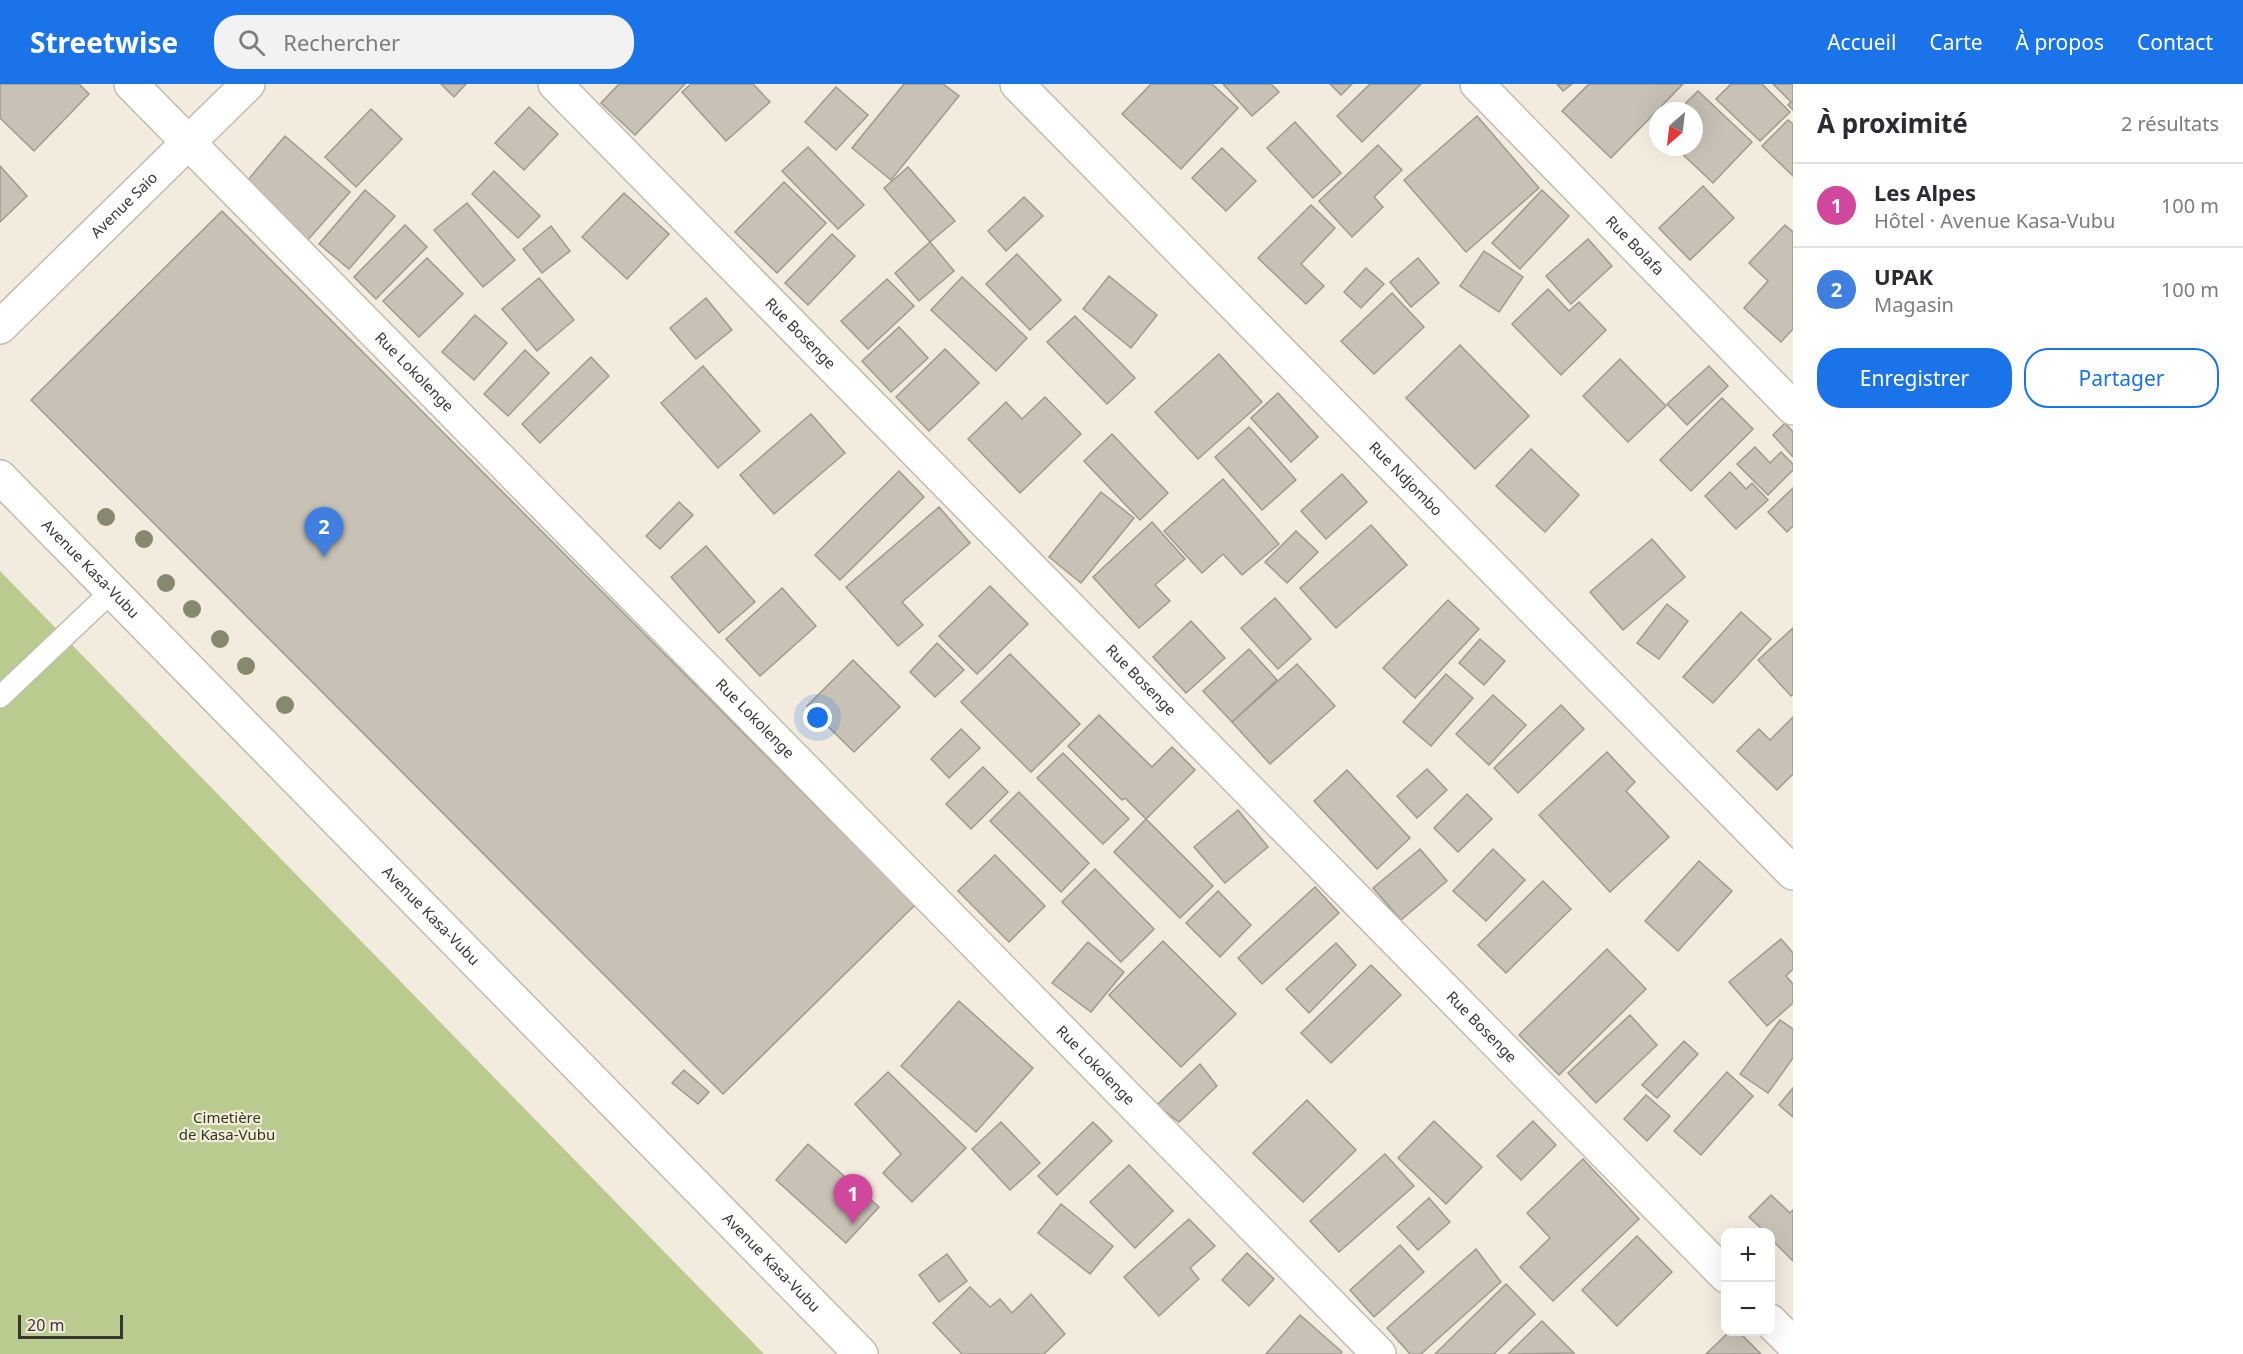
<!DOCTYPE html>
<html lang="fr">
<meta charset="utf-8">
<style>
body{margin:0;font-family:"Noto Sans",sans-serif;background:#f2f2f3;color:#2b2b33}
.controls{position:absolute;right:18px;bottom:18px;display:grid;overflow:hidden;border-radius:12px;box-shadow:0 6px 24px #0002}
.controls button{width:54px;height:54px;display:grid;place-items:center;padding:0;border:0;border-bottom:2px solid #e1e1e2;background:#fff;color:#2b2b33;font:30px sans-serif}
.compass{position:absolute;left:1649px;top:18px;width:54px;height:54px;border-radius:50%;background:#fff;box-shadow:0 6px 24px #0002;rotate:208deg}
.scale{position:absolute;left:18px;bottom:15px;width:105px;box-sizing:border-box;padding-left:6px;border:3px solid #393631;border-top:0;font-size:16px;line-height:21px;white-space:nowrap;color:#393631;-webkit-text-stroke:4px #f2ebde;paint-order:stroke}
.you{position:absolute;left:818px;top:634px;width:21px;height:21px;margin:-15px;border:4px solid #fff;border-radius:50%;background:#1a73e8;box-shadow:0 0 0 9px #1a73e833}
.badge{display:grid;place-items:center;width:39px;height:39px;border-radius:50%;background:#1a73e8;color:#fff;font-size:20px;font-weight:700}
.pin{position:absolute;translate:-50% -50px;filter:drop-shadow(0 2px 3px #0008)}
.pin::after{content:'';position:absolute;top:32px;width:21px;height:18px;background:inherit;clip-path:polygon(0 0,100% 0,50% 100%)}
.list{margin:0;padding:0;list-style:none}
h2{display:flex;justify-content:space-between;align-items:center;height:78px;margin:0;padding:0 24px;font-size:26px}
h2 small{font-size:20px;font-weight:400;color:#7c7c81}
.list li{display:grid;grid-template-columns:39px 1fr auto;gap:18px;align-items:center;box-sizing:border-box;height:84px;padding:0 24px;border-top:2px solid #e1e1e2}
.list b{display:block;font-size:22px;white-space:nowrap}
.list p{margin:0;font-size:20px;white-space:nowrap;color:#7c7c81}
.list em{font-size:20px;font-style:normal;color:#7c7c81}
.actions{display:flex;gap:12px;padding:18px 24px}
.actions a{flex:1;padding:14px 0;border:2px solid #1a73e8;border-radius:24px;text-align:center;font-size:21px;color:#1a73e8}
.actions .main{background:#1a73e8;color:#fff}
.icon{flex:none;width:33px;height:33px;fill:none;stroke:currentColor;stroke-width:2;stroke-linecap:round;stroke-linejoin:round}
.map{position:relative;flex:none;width:1793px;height:1270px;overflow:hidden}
header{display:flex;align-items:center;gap:36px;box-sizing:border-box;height:84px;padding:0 30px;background:#1a73e8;color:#fff}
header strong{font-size:28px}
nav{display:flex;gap:33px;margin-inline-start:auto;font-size:21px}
.search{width:420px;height:54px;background:#f2f2f3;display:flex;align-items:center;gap:15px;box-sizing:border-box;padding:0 21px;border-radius:24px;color:#7c7c81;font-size:22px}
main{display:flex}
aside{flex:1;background:#fff}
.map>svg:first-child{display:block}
.green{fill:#bacb8f}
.building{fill:#c8c2b6;stroke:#a09a8e;stroke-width:1.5}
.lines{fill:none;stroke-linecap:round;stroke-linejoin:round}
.lane-casing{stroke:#c2bcaf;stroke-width:24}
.street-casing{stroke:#c2bcaf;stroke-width:36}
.primary-casing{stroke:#c2bcaf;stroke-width:36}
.lane{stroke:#fff;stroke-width:21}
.street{stroke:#fff;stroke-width:33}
.primary{stroke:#fff;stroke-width:33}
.tree{fill:#87896e}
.labels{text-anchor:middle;stroke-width:4.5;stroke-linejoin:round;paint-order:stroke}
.street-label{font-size:15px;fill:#393631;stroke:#f2ebde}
.park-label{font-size:15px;fill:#303913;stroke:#f2ebde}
</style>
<header>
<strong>Streetwise</strong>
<div class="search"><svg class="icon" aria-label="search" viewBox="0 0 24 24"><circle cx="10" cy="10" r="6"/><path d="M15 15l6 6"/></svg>Rechercher</div>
<nav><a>Accueil</a><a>Carte</a><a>À propos</a><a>Contact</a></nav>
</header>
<main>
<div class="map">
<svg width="1793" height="1270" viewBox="0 0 1793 1270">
<rect width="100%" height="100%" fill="#f2ebde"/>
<!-- green -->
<polygon class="green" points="0,487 764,1270 0,1270"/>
<!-- building -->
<g class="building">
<polygon points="0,0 79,0 89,10 34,67 0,34"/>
<polygon points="441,0 466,0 454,13"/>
<polygon points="619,0 685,0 635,51 601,19"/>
<polygon points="691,0 753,0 770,18 726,57 682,8"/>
<polygon points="904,0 943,0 959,12 891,96 852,64"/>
<polygon points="1151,0 1212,0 1238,24 1181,85 1122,30"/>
<polygon points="1223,0 1271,0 1279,8 1252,32"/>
<polygon points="1330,0 1352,0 1341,11"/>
<polygon points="1370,0 1421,0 1362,58 1337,32"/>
<polygon points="1557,0 1572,0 1563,7"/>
<polygon points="1589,0 1683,0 1611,74 1562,27"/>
<polygon points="1731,0 1762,0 1790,28 1760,57 1716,15"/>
<polygon points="1773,0 1793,0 1793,26 1788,21 1791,18"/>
<polygon points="836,3 868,31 836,66 805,38"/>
<polygon points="1698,7 1752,58 1713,99 1675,63 1694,63 1694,27 1678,27"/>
<polygon points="529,23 558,50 524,86 495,59"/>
<polygon points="371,25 402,55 356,103 325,73"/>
<polygon points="1477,32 1539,104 1466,168 1404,96"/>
<polygon points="1788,36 1793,40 1793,92 1762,62"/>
<polygon points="1295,38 1341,89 1313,114 1267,64"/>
<polygon points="285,52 350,108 306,158 242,103"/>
<polygon points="1378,61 1402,86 1374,113 1383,123 1352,153 1319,117"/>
<polygon points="808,63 864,121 838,145 782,87"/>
<polygon points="1222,64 1256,97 1226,127 1192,94"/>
<polygon points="0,82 27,112 0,138"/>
<polygon points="908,83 955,137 930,158 884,104"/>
<polygon points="494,87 540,132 518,154 472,110"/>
<polygon points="784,98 826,139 777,189 735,148"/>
<polygon points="1703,102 1734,134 1690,176 1659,144"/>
<polygon points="365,106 395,132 349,185 319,160"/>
<polygon points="1542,106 1569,132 1520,185 1492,159"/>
<polygon points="624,109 669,150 627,195 582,153"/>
<polygon points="1024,113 1043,132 1006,167 988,147"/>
<polygon points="467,119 515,176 483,203 434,146"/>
<polygon points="1311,121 1335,144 1301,180 1324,202 1306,220 1258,174"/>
<polygon points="222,127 915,821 723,1010 31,316"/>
<polygon points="405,141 427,163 376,215 354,193"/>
<polygon points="1785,141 1793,148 1793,245 1781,258 1744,224 1768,197 1749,179"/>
<polygon points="551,142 570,167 542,189 523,165"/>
<polygon points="832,150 855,172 808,221 785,199"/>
<polygon points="1588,155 1612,182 1571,220 1546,192"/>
<polygon points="930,158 954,187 919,217 895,189"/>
<polygon points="1484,167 1523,193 1499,228 1460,202"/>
<polygon points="1017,170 1061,216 1030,246 986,200"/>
<polygon points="427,174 463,210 419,253 383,217"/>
<polygon points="1418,174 1439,199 1411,223 1390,198"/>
<polygon points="1366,184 1384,200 1361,224 1344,208"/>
<polygon points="1109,192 1157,231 1131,264 1083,225"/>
<polygon points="962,193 1027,254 996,287 931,226"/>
<polygon points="539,194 574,236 537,267 502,225"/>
<polygon points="887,195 914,222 868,265 841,237"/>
<polygon points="1548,205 1569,227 1579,218 1606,246 1561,291 1512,240"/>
<polygon points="1392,209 1424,243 1374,290 1341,257"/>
<polygon points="706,214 732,246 696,275 670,244"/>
<polygon points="475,231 507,259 474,296 442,268"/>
<polygon points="1075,232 1135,294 1107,320 1047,258"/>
<polygon points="899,243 928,274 891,308 862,277"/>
<polygon points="1460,261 1529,332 1475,385 1406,314"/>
<polygon points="945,265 979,299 929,347 896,313"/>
<polygon points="525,266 549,289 508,332 484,310"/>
<polygon points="1219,270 1262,318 1198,375 1155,328"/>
<polygon points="591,273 609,292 540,359 522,340"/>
<polygon points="1620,275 1666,322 1628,358 1583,312"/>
<polygon points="703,282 760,347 718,384 661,319"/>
<polygon points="1709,282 1728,302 1687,341 1667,320"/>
<polygon points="1278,309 1318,353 1291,378 1251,334"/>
<polygon points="1045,313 1081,350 1020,409 968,355 1006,318 1022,335"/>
<polygon points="1722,314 1753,345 1691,407 1660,376"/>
<polygon points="811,330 845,369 774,430 740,391"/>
<polygon points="1785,339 1793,348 1793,373 1773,351"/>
<polygon points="1249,343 1296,396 1262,426 1215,373"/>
<polygon points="1112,350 1168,409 1140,436 1084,377"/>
<polygon points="1755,363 1770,379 1781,368 1793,380 1793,386 1768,411 1737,380"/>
<polygon points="1531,365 1579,411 1545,448 1496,402"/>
<polygon points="899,387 924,413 840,496 815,471"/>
<polygon points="1730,388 1746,405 1752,399 1768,416 1736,445 1705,412"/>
<polygon points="1342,390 1367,418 1326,455 1301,427"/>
<polygon points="1223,395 1279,460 1242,491 1223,470 1202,489 1164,447"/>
<polygon points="1793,404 1793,442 1787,448 1768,428"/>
<polygon points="1101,408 1134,434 1081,499 1049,473"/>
<polygon points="679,418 693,431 660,465 646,452"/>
<polygon points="939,423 970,459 902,518 923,541 898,562 846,503"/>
<polygon points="1152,438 1185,475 1155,501 1170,517 1139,544 1093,493"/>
<polygon points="1371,441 1407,481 1336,544 1300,504"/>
<polygon points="1296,447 1318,468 1287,499 1265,478"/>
<polygon points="1652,455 1685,493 1623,546 1590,508"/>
<polygon points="706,462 755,518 719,549 671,493"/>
<polygon points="990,502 1028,540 977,590 939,552"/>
<polygon points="782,504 816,542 760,592 726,555"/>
<polygon points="1275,514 1311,555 1278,585 1241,544"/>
<polygon points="1448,516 1479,545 1415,614 1383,584"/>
<polygon points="1667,520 1688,537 1659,575 1637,559"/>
<polygon points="1741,528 1771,555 1713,619 1683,593"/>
<polygon points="1191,537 1225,574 1186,609 1153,573"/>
<polygon points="1793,544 1793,610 1791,612 1758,576"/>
<polygon points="1480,555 1505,577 1484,601 1459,579"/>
<polygon points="937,559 964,586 935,613 910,588"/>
<polygon points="1249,565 1277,596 1232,638 1203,607"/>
<polygon points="1010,570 1080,640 1031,688 961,618"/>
<polygon points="853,576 900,623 854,668 807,622"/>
<polygon points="1297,580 1335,622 1270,680 1232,638"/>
<polygon points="1446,590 1473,614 1431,662 1403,638"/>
<polygon points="1493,611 1526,641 1489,681 1456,650"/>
<polygon points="1561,621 1584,645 1518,709 1494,684"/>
<polygon points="1099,631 1152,683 1172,663 1195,686 1146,735 1125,714 1122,716 1068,662"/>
<polygon points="1793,633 1793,690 1777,706 1737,667 1759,645 1770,656"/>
<polygon points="961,645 980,664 949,694 931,675"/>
<polygon points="1607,668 1635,698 1626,707 1669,753 1610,808 1539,731"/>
<polygon points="1063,669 1129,735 1103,760 1037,694"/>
<polygon points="983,683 1008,708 971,745 946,720"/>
<polygon points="1427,685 1447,706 1417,734 1397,712"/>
<polygon points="1347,686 1410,754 1377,785 1314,717"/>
<polygon points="1019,708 1089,779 1061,808 990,737"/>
<polygon points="1467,710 1492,735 1458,768 1434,744"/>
<polygon points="1238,726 1268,763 1225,799 1194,763"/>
<polygon points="1146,735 1213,802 1180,834 1114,768"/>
<polygon points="1420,765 1447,797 1401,836 1373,804"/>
<polygon points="1493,765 1525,796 1486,837 1453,807"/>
<polygon points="995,771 1045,822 1009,858 958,807"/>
<polygon points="1699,777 1732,807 1678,867 1645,837"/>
<polygon points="1095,785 1154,845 1121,878 1062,818"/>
<polygon points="1543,797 1571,825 1506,889 1478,861"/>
<polygon points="1315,803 1339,829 1262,900 1238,874"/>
<polygon points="1218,807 1251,841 1220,873 1186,839"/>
<polygon points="1781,855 1793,869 1793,885 1786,892 1793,900 1793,919 1767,942 1729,898"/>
<polygon points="1163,857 1236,930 1181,983 1109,911"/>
<polygon points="1088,858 1124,888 1091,928 1052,899"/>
<polygon points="1336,859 1356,881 1309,929 1286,905"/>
<polygon points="1607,865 1646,905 1559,991 1519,951"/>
<polygon points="1371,881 1401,911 1331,979 1301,949"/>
<polygon points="959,917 1033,984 976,1048 901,982"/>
<polygon points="1630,931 1657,961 1596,1019 1568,989"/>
<polygon points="1780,936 1793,945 1793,974 1768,1009 1740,990"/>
<polygon points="1684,957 1698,970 1657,1014 1642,1001"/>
<polygon points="1200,980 1217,1002 1179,1038 1157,1021"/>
<polygon points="684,986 709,1008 698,1020 672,999"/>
<polygon points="888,988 966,1064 912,1118 883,1089 901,1070 855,1020"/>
<polygon points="1727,988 1753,1012 1701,1071 1674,1047"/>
<polygon points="1793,1004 1793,1033 1779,1021"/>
<polygon points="1646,1011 1670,1032 1647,1057 1624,1035"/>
<polygon points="1307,1016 1356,1066 1303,1118 1253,1069"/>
<polygon points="1434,1037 1482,1083 1446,1120 1398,1074"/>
<polygon points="1533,1037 1556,1061 1521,1096 1497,1072"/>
<polygon points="1001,1038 1040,1079 1010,1106 972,1065"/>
<polygon points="1093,1038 1112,1057 1057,1111 1038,1092"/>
<polygon points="808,1060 879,1123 846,1159 776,1096"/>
<polygon points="1385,1070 1414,1102 1339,1168 1310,1137"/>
<polygon points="1583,1075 1639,1135 1553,1217 1520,1183 1550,1154 1527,1129"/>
<polygon points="1129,1081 1173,1127 1135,1164 1090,1118"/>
<polygon points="1771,1111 1790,1129 1793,1126 1793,1177 1770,1154 1770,1148 1765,1148 1749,1133"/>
<polygon points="1429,1114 1450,1138 1418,1166 1397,1143"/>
<polygon points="1061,1120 1113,1162 1090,1190 1038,1149"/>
<polygon points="1189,1135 1215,1162 1190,1184 1199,1195 1159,1232 1124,1193"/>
<polygon points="1637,1152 1672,1188 1617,1242 1582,1206"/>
<polygon points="1400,1161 1424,1188 1374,1233 1350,1206"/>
<polygon points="1476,1165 1501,1198 1421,1270 1410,1270 1387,1244"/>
<polygon points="1247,1169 1274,1195 1249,1222 1222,1196"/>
<polygon points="947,1170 967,1197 939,1218 919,1191"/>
<polygon points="1506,1200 1535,1230 1494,1270 1435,1270"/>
<polygon points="970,1203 990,1223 1000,1215 1012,1229 1031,1210 1065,1250 1044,1270 962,1270 933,1239"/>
<polygon points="1300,1231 1342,1268 1340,1270 1266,1270"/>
<polygon points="1542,1237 1574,1269 1508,1270"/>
<polygon points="1729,1248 1739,1248 1761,1270 1706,1270"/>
</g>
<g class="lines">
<defs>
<polyline id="lane" points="0,613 112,507"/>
<g id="street">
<path id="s1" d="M 131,0 L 1379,1270"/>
<path id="s2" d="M 555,0 L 1726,1192"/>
<path id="s3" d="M 1017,0 L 1793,789"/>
<path id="s4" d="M 1477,0 L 1793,324"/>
<path id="s5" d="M 0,243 L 248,0"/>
<polyline points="1770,1237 1793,1260"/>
</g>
<g id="primary">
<path id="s6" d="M 0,393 L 861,1270"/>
</g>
</defs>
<!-- lane casing -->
<use href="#lane" class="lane-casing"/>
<!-- street casing -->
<use href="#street" class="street-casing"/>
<!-- primary casing -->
<use href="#primary" class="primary-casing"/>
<!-- lane -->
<use href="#lane" class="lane"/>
<!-- street -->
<use href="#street" class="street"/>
<!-- primary -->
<use href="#primary" class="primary"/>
</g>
<!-- trees -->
<g class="tree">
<circle cx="106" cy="433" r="9"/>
<circle cx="144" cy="455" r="9"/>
<circle cx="166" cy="499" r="9"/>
<circle cx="192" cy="525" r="9"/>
<circle cx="220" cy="555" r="9"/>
<circle cx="246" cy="582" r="9"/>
<circle cx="285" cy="621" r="9"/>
</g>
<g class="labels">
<!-- street labels -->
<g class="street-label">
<text dy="5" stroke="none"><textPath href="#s5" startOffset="174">Avenue Saio</textPath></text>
<text dy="5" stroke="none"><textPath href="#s4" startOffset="226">Rue Bolafa</textPath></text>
<text dy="5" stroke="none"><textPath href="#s2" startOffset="350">Rue Bosenge</textPath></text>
<text dy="5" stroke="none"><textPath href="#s1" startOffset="404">Rue Lokolenge</textPath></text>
<text dy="5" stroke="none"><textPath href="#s3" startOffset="554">Rue Ndjombo</textPath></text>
<text dy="5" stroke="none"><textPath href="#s6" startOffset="129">Avenue Kasa-Vubu</textPath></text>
<text dy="5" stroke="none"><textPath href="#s2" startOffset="836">Rue Bosenge</textPath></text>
<text dy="5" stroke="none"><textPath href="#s1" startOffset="890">Rue Lokolenge</textPath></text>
<text dy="5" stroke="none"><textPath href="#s6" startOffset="615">Avenue Kasa-Vubu</textPath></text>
<text dy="5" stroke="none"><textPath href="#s2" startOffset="1322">Rue Bosenge</textPath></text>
<text dy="5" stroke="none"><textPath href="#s1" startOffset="1376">Rue Lokolenge</textPath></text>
<text dy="5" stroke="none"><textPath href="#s6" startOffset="1101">Avenue Kasa-Vubu</textPath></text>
</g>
<!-- park labels -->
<g class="park-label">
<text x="227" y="1039">Cimetière<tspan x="227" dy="17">de Kasa-Vubu</tspan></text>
</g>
</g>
</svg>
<div class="controls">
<button>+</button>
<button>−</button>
</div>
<svg class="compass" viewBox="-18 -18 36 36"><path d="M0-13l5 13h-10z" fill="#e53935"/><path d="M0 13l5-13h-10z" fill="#7c7c81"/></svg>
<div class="scale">20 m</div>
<div class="you"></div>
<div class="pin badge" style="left:853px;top:1140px;background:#d1479c">1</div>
<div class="pin badge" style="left:324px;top:473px;background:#3f7fe0">2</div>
</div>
<aside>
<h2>À proximité<small>2 résultats</small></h2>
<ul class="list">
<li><span class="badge" style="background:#d1479c">1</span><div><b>Les Alpes</b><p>Hôtel · Avenue Kasa-Vubu</p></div><em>100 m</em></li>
<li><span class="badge" style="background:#3f7fe0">2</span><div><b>UPAK</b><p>Magasin</p></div><em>100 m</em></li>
</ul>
<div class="actions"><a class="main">Enregistrer</a><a>Partager</a></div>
</aside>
</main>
